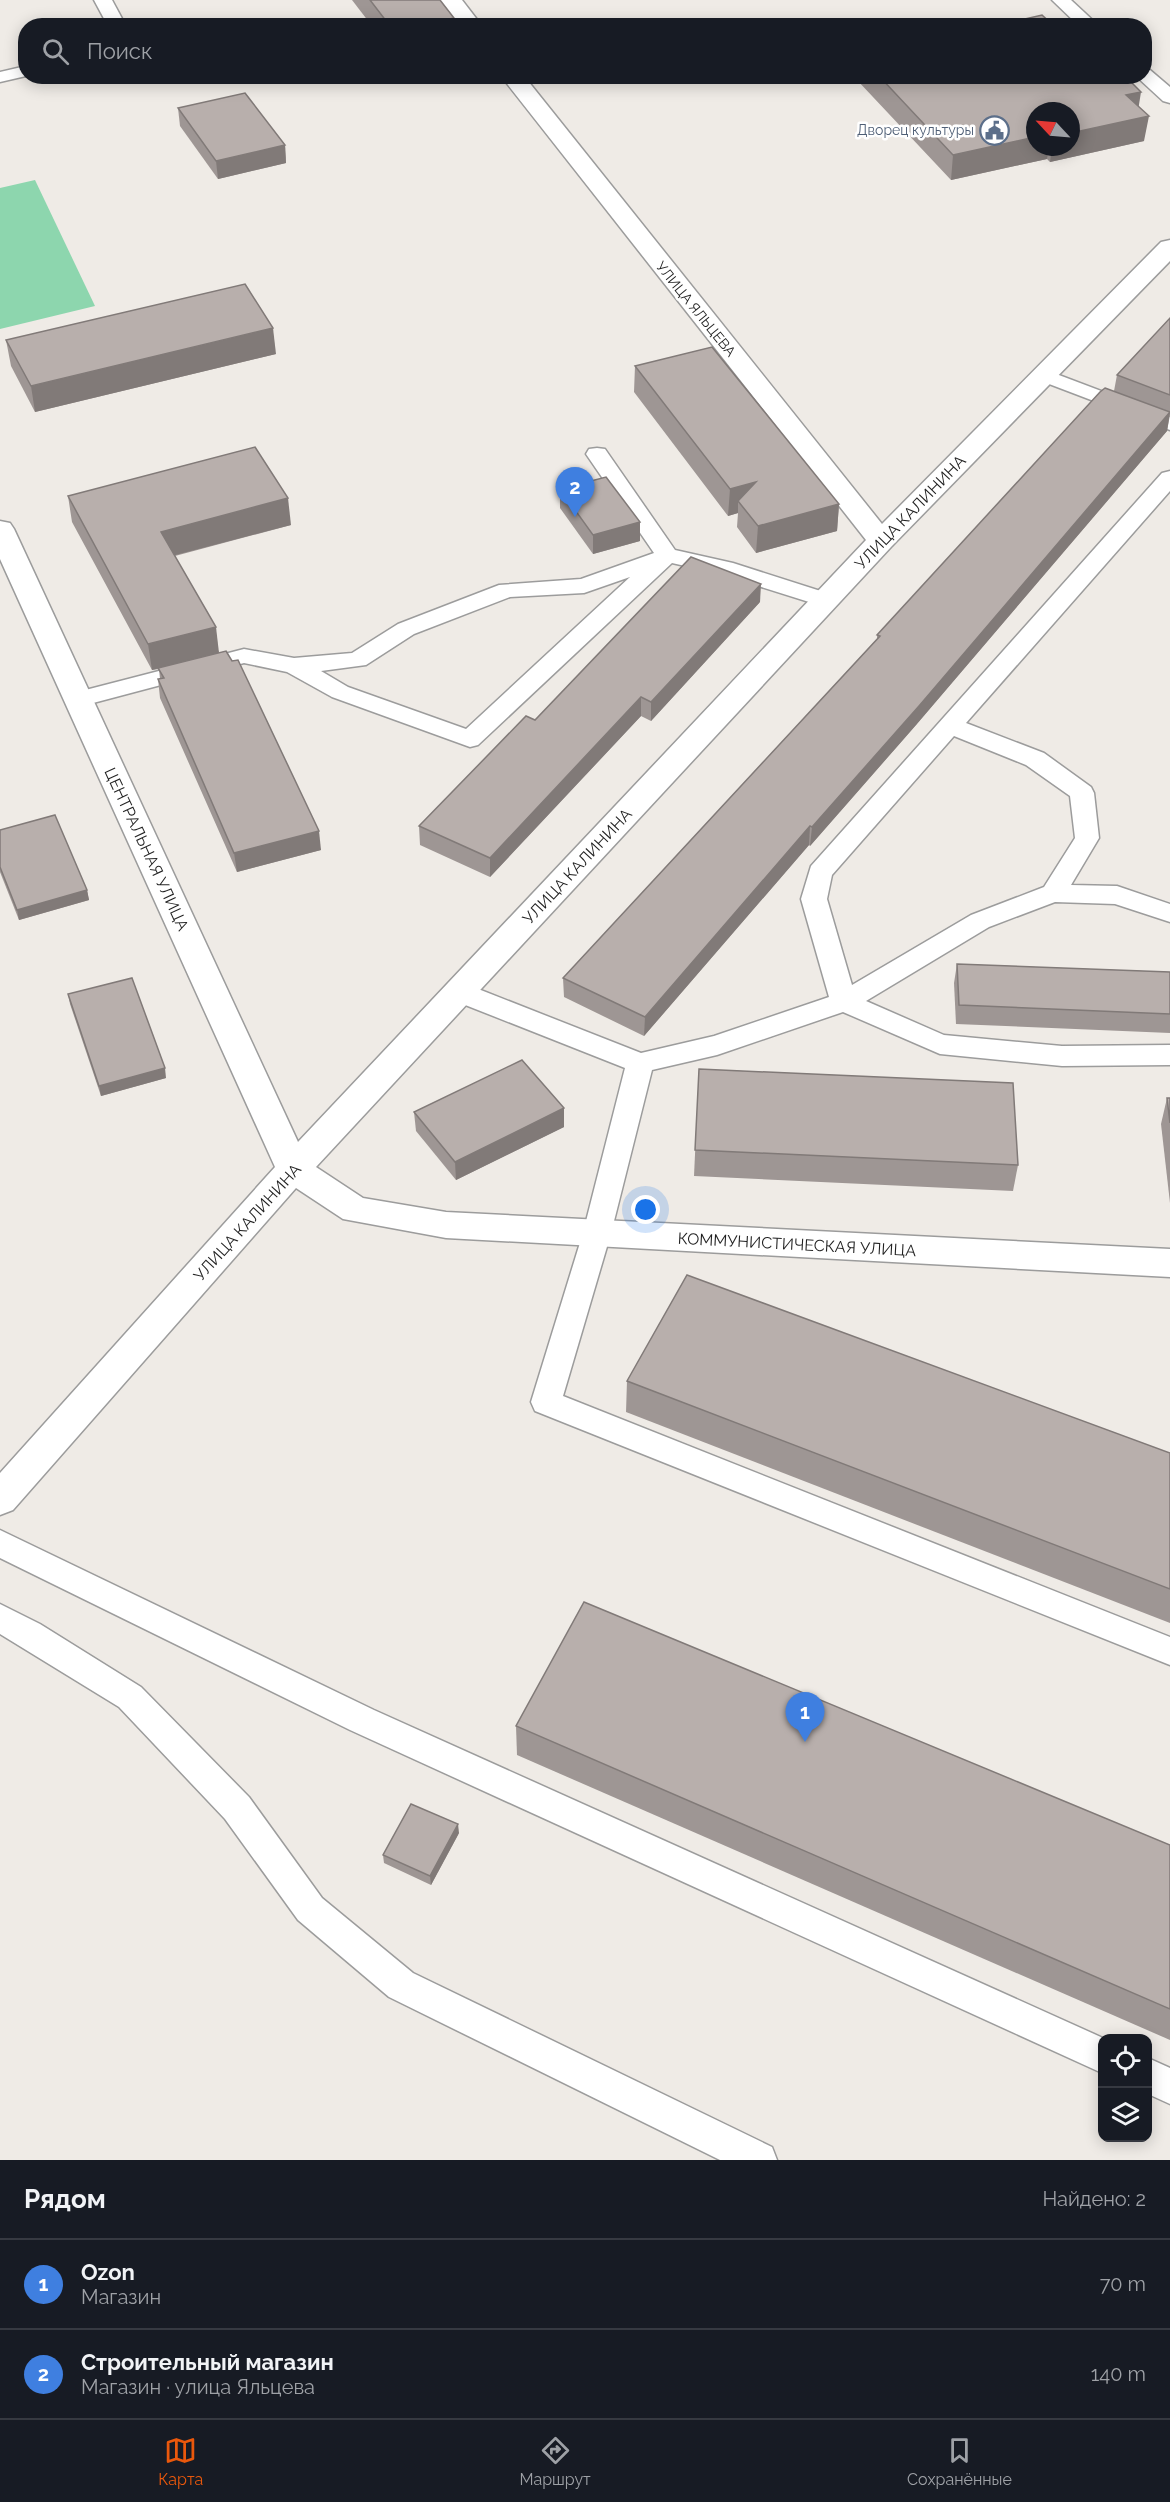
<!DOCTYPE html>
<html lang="ru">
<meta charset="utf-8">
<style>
body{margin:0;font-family:Raleway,sans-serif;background:#242831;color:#f1f3f6}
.controls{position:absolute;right:18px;bottom:18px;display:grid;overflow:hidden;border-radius:12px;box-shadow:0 3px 15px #0003}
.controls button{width:54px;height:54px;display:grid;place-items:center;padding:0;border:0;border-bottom:2px solid #363941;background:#171b24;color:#f1f3f6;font:30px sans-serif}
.compass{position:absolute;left:1026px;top:102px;width:54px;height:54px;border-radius:50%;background:#171b24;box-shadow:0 3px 15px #0003;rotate:296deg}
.you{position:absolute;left:646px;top:1210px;width:21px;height:21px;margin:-15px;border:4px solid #fff;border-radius:50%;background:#1a73e8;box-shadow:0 0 0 9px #1a73e833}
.badge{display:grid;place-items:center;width:39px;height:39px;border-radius:50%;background:#ea580c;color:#fff;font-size:20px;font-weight:700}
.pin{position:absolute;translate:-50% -50px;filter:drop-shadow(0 2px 3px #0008)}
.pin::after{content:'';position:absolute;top:32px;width:21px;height:18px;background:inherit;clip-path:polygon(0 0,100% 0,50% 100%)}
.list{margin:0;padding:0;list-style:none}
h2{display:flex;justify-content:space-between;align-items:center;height:78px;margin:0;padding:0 24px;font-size:26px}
h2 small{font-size:20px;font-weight:400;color:#9ea1a6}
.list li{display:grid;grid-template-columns:39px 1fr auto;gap:18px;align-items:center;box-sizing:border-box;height:90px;padding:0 24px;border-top:2px solid #363941}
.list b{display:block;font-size:22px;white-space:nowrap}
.list p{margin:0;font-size:20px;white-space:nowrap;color:#9ea1a6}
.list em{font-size:20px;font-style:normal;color:#9ea1a6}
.icon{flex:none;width:33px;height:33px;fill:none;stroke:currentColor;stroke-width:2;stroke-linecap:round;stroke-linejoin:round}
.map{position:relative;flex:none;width:1170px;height:2160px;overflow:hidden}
.search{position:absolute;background:#171b24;box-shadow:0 3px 15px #0003;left:18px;right:18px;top:18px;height:66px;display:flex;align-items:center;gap:15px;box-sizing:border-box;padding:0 21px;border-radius:24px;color:#9ea1a6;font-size:22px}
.sheet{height:258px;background:#171b24}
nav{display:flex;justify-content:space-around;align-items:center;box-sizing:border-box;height:84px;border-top:2px solid #363941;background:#171b24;font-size:16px;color:#9ea1a6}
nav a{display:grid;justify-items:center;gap:3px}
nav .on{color:#ea580c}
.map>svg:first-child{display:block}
.pitch{fill:#8dd6ae}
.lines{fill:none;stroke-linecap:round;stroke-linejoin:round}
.lane-casing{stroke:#9c9c9c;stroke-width:3}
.street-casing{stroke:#9c9c9c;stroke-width:3}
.lane{fill:#fff;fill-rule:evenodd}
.street{fill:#fff;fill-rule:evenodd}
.wall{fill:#9e9694;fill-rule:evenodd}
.shaded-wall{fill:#817a78}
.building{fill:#b8afac;stroke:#817a78;stroke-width:1.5}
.labels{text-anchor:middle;stroke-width:5;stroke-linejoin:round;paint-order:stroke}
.far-service-label{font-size:14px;fill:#4e5e75;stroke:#fff;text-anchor:end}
.far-street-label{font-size:14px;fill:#1f1f1f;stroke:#fff}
.street-label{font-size:16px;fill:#1f1f1f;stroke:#fff}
</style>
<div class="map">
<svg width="1170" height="2160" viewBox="0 0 1170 2160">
<rect width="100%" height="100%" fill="#efebe6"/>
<!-- pitch -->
<polygon class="pitch" points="35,180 95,306 0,329 0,188"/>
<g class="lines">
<defs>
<g id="lane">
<polygon points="94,0 112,0 126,26 108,26"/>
<polygon points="1052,0 1071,0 1099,26 1079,26"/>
<polygon points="26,66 26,76 0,82 0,72"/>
<polygon points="1144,69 1150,70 1170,87 1170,103 1163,101 1138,78 1144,76"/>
<polygon points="1043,369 1170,417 1170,430 1036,379 1033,375 1036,371"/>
<path d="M 597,448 L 605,449 L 675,550 L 733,563 L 833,595 L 836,600 L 833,605 L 825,607 L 720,574 L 672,563 L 478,745 L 470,747 L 332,697 L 287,672 L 244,663 L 78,707 L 70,704 L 66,699 L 70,694 L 244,649 L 294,658 L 352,653 L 398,624 L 499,585 L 581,579 L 654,553 L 586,454 L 589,449 ZM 630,577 L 466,729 L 348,687 L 321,671 L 366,665 L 414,634 L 510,597 L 584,593 Z"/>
<path d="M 1170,471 L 1170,491 L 966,723 L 1044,753 L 1091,787 L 1094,793 L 1099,838 L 1071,885 L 1117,886 L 1170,904 L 1170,922 L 1115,904 L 1055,902 L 989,927 L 866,1001 L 944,1035 L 1062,1046 L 1170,1045 L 1170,1065 L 1062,1066 L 940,1054 L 843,1012 L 717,1055 L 652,1070 L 611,1233 L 563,1396 L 1170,1637 L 1170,1665 L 535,1411 L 531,1402 L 583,1233 L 625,1068 L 450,999 L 446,992 L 450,985 L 459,983 L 468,985 L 641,1053 L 714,1036 L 829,997 L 801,899 L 811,866 L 1162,473 ZM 954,736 L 1026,765 L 1070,796 L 1075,838 L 1044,887 L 971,915 L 852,985 L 827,899 L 832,875 Z"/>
<polygon points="0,1530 374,1710 1103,2038 1102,2073 350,1730 0,1558"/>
<polygon points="0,1604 40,1624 141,1687 249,1797 322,1898 413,1973 772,2147 777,2160 720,2160 389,1997 298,1920 225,1819 119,1707 0,1634"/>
<polygon points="1148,2058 1170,2068 1170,2104 1148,2094"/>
</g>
<g id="street">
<polygon points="440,0 462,0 482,26 459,26"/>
<polygon points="501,76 524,76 882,524 1161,242 1170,240 1170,261 891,547 316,1167 363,1198 446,1212 1170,1249 1170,1277 446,1238 343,1219 296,1188 13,1510 0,1515 0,1473 275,1167 0,559 0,521 10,523 14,529 298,1142 866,540"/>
</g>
</defs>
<!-- lane casing -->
<use href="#lane" class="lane-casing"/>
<!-- street casing -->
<use href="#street" class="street-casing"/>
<!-- lane -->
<use href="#lane" class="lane"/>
<!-- street -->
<use href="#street" class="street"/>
</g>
<!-- wall -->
<g class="wall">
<polygon points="352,0 440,0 455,26 372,26"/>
<path d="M 858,76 L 1125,76 L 1139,107 L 1144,141 L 1050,162 L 1047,159 L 951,180 L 857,80 ZM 1035,111 L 1071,147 L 1035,147 Z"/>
<polygon points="178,108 285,145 286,163 218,179 180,126"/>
<polygon points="1170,318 1170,415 1167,431 916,725 810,846 809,845 644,1036 564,997 563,978 877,639 877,635 1114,391 1117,375"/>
<polygon points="6,340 276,354 35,412 11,366"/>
<polygon points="635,366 839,504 837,531 756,553 737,527 738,513 728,516 634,392"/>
<polygon points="560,489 640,522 640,541 593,554 560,508"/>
<polygon points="68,496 291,525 175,556 219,652 321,850 237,872 160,698 158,679 160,679 159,669 152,670 72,522"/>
<polygon points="760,602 651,721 641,716 490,877 420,845 419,826 535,720"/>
<polygon points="0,830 87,890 89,900 19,920 0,872"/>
<polygon points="957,964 1170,972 1170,1033 956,1024 954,983"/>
<polygon points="68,994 166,1078 101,1096 70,1004"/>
<polygon points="699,1069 1018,1165 1013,1191 694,1176"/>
<polygon points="1167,1098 1170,1098 1170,1203 1161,1124"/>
<polygon points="564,1108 564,1127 456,1180 416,1131 414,1112"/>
<polygon points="627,1381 1170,1453 1170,1623 626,1412"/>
<polygon points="516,1726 1170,1845 1170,2040 517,1755"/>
<polygon points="459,1833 431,1885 384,1863 383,1855"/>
</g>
<!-- shaded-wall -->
<g class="shaded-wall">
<polygon points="454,18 455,26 418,26"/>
<polygon points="1141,92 1137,117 1126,95"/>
<polygon points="1149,116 1144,141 1050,162 1052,147 1071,147 1071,133"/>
<polygon points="1035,137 1035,147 1049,147 1047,159 951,180 953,155"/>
<polygon points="285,145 286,163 218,179 216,161"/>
<polygon points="273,328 276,354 35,412 31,386"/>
<polygon points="1170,412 1167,431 916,725 810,846 812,827"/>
<polygon points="756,482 738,501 738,513 728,516 730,489"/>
<polygon points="288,498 291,525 164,558 161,532"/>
<polygon points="839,504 837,531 756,553 758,526"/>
<polygon points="640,522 640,541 593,554 593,535"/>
<polygon points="761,584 760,602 651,721 651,702"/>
<polygon points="216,627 219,653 152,670 148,644"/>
<polygon points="641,697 641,716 490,877 490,858"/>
<polygon points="810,826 809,845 644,1036 645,1017"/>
<polygon points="319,831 321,850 237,872 234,853"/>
<polygon points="87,890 89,900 19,920 17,910"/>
<polygon points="165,1068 166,1078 101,1096 99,1086"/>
<polygon points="564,1108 564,1127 456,1180 455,1162"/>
<polygon points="458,1824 459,1833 431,1885 430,1876"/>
</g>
<!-- building -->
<g class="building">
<polygon points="370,0 440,0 454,18 418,26 390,26"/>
<polygon points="1042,15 1054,26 994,26"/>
<polygon points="879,76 1125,76 1141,92 1126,95 1149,116 1071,133 1071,111 1035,111 1035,137 953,155"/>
<polygon points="245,93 285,145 216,161 178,108"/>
<polygon points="245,284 273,328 31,386 6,340"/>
<polygon points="1170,318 1170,395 1117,375"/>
<polygon points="712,347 839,504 758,526 738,501 756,482 730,489 635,366"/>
<polygon points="1105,388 1170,412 919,706 812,827 810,826 645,1017 563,978 880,636 877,635 1100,392"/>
<polygon points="255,447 288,498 161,532 216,627 148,644 68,496"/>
<polygon points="606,477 640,522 593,535 560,489"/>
<polygon points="691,557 761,584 651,702 641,697 490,858 419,826 526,716 535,720"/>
<polygon points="226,651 232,661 238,660 319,831 234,853 158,679 164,678 158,668"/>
<polygon points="55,815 87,890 17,910 0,867 0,830"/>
<polygon points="957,964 1170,972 1170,1014 959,1005"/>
<polygon points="132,978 165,1068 99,1086 68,994"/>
<polygon points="522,1060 564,1108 455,1162 414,1112"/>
<polygon points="699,1069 1013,1083 1018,1165 695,1150"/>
<polygon points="1167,1098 1170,1098 1170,1123"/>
<polygon points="687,1275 1170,1453 1170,1589 627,1381"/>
<polygon points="584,1602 1170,1845 1170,2009 516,1726"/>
<polygon points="411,1804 458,1824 430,1876 383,1855"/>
</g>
<!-- icons -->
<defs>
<symbol id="civic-ring" viewBox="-11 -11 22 22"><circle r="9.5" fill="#fff" stroke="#5c6f8a" stroke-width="1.5"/><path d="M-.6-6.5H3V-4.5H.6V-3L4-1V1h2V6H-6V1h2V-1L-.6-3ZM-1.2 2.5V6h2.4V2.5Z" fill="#5c6f8a"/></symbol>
</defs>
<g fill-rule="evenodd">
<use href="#civic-ring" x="978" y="114" width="33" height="33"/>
</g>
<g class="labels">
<!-- far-service labels -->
<g class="far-service-label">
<text x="974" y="135">Дворец культуры</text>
</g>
<!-- far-street labels -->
<g class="far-street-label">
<text transform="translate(696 309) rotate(51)" y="5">УЛИЦА ЯЛЬЦЕВА</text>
</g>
<!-- street labels -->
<g class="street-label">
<text transform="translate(910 512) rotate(-46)" y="6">УЛИЦА КАЛИНИНА</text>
<text transform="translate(147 849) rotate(65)" y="6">ЦЕНТРАЛЬНАЯ УЛИЦА</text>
<text transform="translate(577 866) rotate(-47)" y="6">УЛИЦА КАЛИНИНА</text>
<text transform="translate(247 1222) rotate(-48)" y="6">УЛИЦА КАЛИНИНА</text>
<text transform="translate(797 1244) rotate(3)" y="6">КОММУНИСТИЧЕСКАЯ УЛИЦА</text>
</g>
</g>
</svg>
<div class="controls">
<button><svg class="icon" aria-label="locate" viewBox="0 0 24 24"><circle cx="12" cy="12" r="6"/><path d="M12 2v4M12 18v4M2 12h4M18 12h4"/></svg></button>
<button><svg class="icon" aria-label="layers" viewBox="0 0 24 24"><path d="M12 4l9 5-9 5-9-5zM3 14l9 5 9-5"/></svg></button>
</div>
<svg class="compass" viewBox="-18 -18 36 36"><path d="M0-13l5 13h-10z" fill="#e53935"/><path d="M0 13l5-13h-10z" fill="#9ea1a6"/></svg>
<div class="you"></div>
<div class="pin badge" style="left:805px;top:1742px;background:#3f7fe0">1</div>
<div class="pin badge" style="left:575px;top:517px;background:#3f7fe0">2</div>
<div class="search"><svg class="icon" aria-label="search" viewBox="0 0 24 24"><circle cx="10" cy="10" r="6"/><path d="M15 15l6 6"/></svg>Поиск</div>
</div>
<section class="sheet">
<h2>Рядом<small>Найдено: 2</small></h2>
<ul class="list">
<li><span class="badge" style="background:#3f7fe0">1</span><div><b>Ozon</b><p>Магазин</p></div><em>70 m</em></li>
<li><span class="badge" style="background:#3f7fe0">2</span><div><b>Строительный магазин</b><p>Магазин · улица Яльцева</p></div><em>140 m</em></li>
</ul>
</section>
<nav>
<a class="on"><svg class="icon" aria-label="map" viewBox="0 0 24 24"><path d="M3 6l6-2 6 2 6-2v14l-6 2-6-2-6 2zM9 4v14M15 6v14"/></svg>Карта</a>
<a><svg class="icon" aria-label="directions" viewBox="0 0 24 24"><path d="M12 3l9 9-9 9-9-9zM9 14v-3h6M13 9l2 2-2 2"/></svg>Маршрут</a>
<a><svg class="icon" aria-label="saved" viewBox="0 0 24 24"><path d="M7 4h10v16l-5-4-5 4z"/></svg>Сохранённые</a>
</nav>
